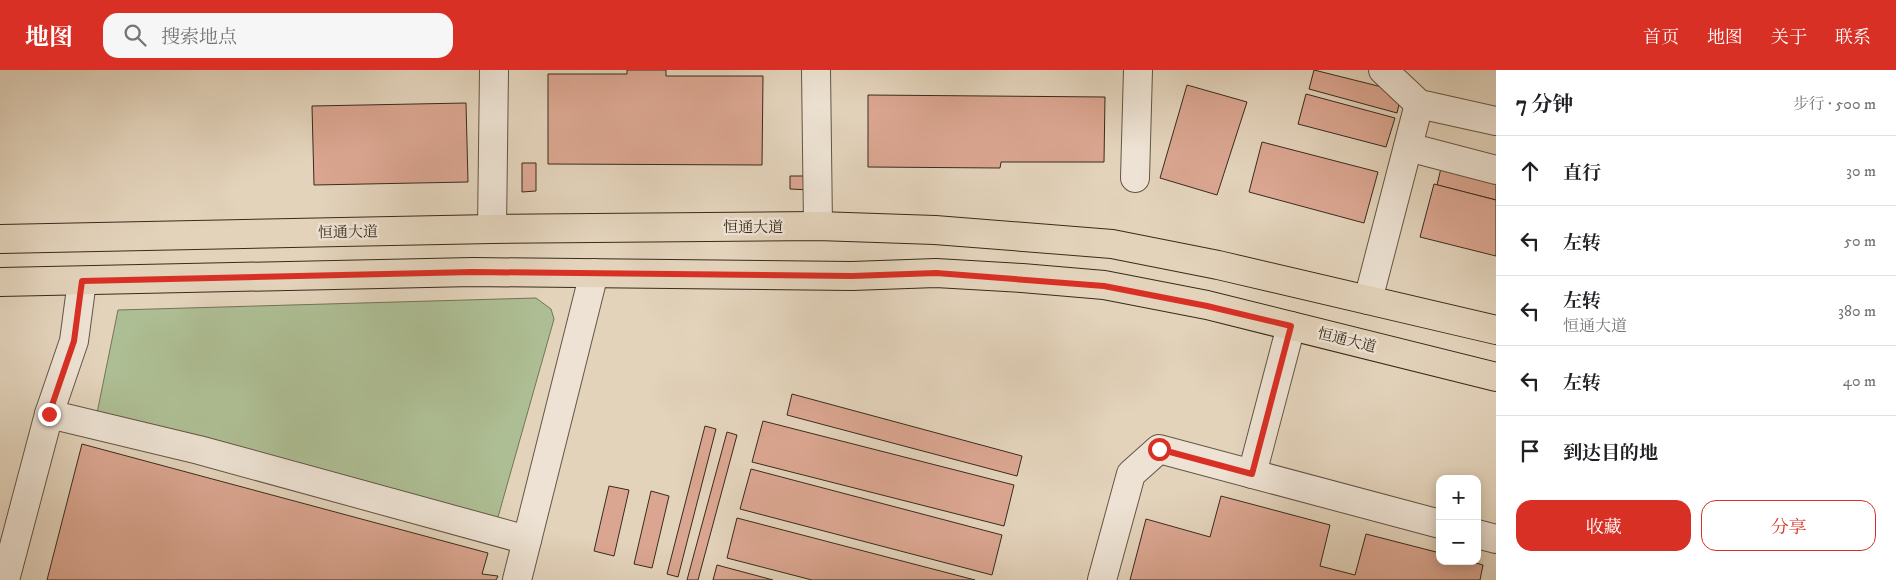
<!DOCTYPE html>
<html lang="zh">
<meta charset="utf-8">
<style>
body{margin:0;font-family:"IM FELL DW Pica","Noto Serif SC",serif;background:#f6f6f6;color:#202124}
.controls{position:absolute;right:15px;bottom:15px;display:grid;overflow:hidden;border-radius:10px;box-shadow:0 2px 12px #0003}
.controls button{width:45px;height:45px;display:grid;place-items:center;padding:0;border:0;border-bottom:1px solid #e0e0e0;background:#fff;color:#202124;font:25px sans-serif}
.stop{position:absolute;width:15px;height:15px;margin:-11px;border:4px solid #d93025;border-radius:50%;background:#fff}
.stop.end{background:#d93025;border-color:#fff;box-shadow:0 1px 5px #0008}
.list{margin:0;padding:0;list-style:none}
h2{display:flex;justify-content:space-between;align-items:center;height:65px;margin:0;padding:0 20px;font-size:21px}
h2 small{font-size:16px;font-weight:400;color:#757577}
.list li{display:grid;grid-template-columns:32px 1fr auto;gap:15px;align-items:center;box-sizing:border-box;height:70px;padding:0 20px;border-top:1px solid #e0e0e0}
.list b{display:block;font-size:19px;white-space:nowrap}
.list p{margin:0;font-size:16px;white-space:nowrap;color:#757577}
.list em{font-size:16px;font-style:normal;color:#757577}
.actions{display:flex;gap:10px;padding:15px 20px}
.actions a{flex:1;padding:11px 0;border:1px solid #d93025;border-radius:15px;text-align:center;font-size:18px;color:#d93025}
.actions .main{background:#d93025;color:#fff}
.icon{flex:none;width:28px;height:28px;fill:none;stroke:currentColor;stroke-width:2;stroke-linecap:round;stroke-linejoin:round}
.map{position:relative;flex:none;width:1496px;height:510px;overflow:hidden}
header{display:flex;align-items:center;gap:30px;box-sizing:border-box;height:70px;padding:0 25px;background:#d93025;color:#fff}
header strong{font-size:24px}
nav{display:flex;gap:28px;margin-inline-start:auto;font-size:18px}
.search{width:350px;height:45px;background:#f6f6f6;display:flex;align-items:center;gap:12px;box-sizing:border-box;padding:0 18px;border-radius:15px;color:#757577;font-size:19px}
main{display:flex}
aside{flex:1;background:#fff}
.map>svg:first-child{display:block}
.green{fill:#aebe94;stroke:#747458}
.building{fill:#dba691;stroke:#392b1c}
.lines{fill:none;stroke-linecap:round;stroke-linejoin:round}
.minor-casing{stroke:#645544;stroke-width:30}
.major-casing{stroke:#392b1c;stroke-width:30}
.minor{stroke:#ede2d3;stroke-width:28}
.major{stroke:#e3d3bb;stroke-width:28}
.route{stroke:#d93025;stroke-width:6}
.labels{text-anchor:middle;stroke-width:5;stroke-linejoin:round;paint-order:stroke}
.street-label{font-size:15px;fill:#392b1c;stroke:#ede2d3}
</style>
<header>
<strong>地图</strong>
<div class="search"><svg class="icon" aria-label="search" viewBox="0 0 24 24"><circle cx="10" cy="10" r="6"/><path d="M15 15l6 6"/></svg>搜索地点</div>
<nav><a>首页</a><a>地图</a><a>关于</a><a>联系</a></nav>
</header>
<main>
<div class="map">
<svg width="1496" height="510" viewBox="0 0 1496 510">
<rect width="100%" height="100%" fill="#e3d3bb"/>
<filter id="stains"><feTurbulence type="fractalNoise" baseFrequency=".004" numOctaves="4"/><feColorMatrix values="0 0 0 0 .2 0 0 0 0 .09 0 0 0 0 .02 0 0 0 .5 -.17"/></filter>
<radialGradient id="worn" r=".72"><stop offset=".6" stop-color="#630" stop-opacity="0"/><stop offset="1" stop-color="#630" stop-opacity=".3"/></radialGradient>
<!-- green -->
<polygon class="green" points="536,228 551,239 554,249 498,447 486,452 96,348 118,240"/>
<!-- building -->
<g class="building">
<polygon points="627,0 666,0 666,6 763,6 762,95 548,94 548,4 627,4"/>
<polygon points="1314,0 1402,22 1397,43 1309,19"/>
<polygon points="1187,15 1247,32 1217,125 1160,108"/>
<polygon points="1306,24 1395,48 1386,77 1298,54"/>
<polygon points="868,25 1105,27 1104,92 1001,92 1000,98 868,97"/>
<polygon points="466,33 468,112 314,115 312,36"/>
<polygon points="1262,72 1378,102 1364,153 1249,122"/>
<polygon points="522,93 536,93 536,121 522,122"/>
<polygon points="1442,94 1496,108 1496,130 1437,115"/>
<polygon points="790,106 811,106 811,120 790,119"/>
<polygon points="1434,114 1496,130 1496,186 1420,167"/>
<polygon points="792,324 1022,386 1017,406 787,345"/>
<polygon points="763,351 1014,415 1004,456 752,392"/>
<polygon points="705,356 716,359 678,507 667,504"/>
<polygon points="727,362 737,365 698,510 687,510"/>
<polygon points="82,374 488,483 482,504 498,506 496,510 47,510"/>
<polygon points="751,399 1002,465 992,505 740,439"/>
<polygon points="609,416 629,420 614,486 594,481"/>
<polygon points="651,421 669,426 652,498 634,494"/>
<polygon points="1221,426 1330,455 1320,496 1355,505 1366,464 1440,483 1440,491 1469,491 1483,495 1480,510 1130,510 1146,449 1210,467"/>
<polygon points="737,448 975,510 812,510 727,488"/>
<polygon points="717,495 773,510 713,510"/>
</g>
<g class="lines">
<defs>
<g id="minor">
<polyline points="816,0 818,156"/>
<polyline points="1383,0 1419,34 1496,51"/>
<polyline points="1408,77 1496,100"/>
<polyline points="1135,108 1138,0"/>
<polyline points="492,159 494,0"/>
<polyline points="1368,230 1419,34"/>
<polyline points="49,344 199,380 527,470"/>
<polyline points="1252,404 1291,256"/>
<polyline points="1477,464 1496,469"/>
<polyline points="5,510 49,344 74,271 82,211"/>
<polyline points="517,510 594,203"/>
<polyline points="1102,510 1131,404 1159,379 1440,454"/>
</g>
<g id="major">
<polyline points="0,169 492,159 818,156 935,160 1112,174 1218,195 1496,260"/>
<polyline points="0,212 473,202 852,206 936,203 1022,208 1104,215 1207,235 1496,307"/>
</g>
</defs>
<!-- minor casing -->
<use href="#minor" class="minor-casing"/>
<!-- major casing -->
<use href="#major" class="major-casing"/>
<!-- minor -->
<use href="#minor" class="minor"/>
<!-- major -->
<use href="#major" class="major"/>
</g>
<g class="lines">
<!-- route -->
<polyline class="route" points="49,344 74,271 82,211 473,202 852,206 936,203 1104,216 1207,236 1291,256 1252,404 1159,379"/>
</g>
<g class="labels">
<!-- street labels -->
<g class="street-label">
<text x="753" y="162">恒通大道</text>
<text transform="translate(348 162) rotate(-1)" y="5">恒通大道</text>
<text transform="translate(1347 270) rotate(14)" y="5">恒通大道</text>
</g>
</g>
<rect width="100%" height="100%" filter="url(#stains)"/>
<rect width="100%" height="100%" fill="url(#worn)"/>
</svg>
<div class="controls">
<button>+</button>
<button>−</button>
</div>
<div class="stop" style="left:1159px;top:379px"></div>
<div class="stop end" style="left:49px;top:344px"></div>
</div>
<aside>
<h2>7 分钟<small>步行 · 500 m</small></h2>
<ul class="list">
<li><svg class="icon" aria-label="ahead" viewBox="0 0 24 24"><path d="M12 20V5M6 11l6-6 6 6"/></svg><div><b>直行</b></div><em>30 m</em></li>
<li><svg class="icon" aria-label="left" viewBox="0 0 24 24"><path d="M17 20v-9H6M10 6l-5 5 5 5"/></svg><div><b>左转</b></div><em>50 m</em></li>
<li><svg class="icon" aria-label="left" viewBox="0 0 24 24"><path d="M17 20v-9H6M10 6l-5 5 5 5"/></svg><div><b>左转</b><p>恒通大道</p></div><em>380 m</em></li>
<li><svg class="icon" aria-label="left" viewBox="0 0 24 24"><path d="M17 20v-9H6M10 6l-5 5 5 5"/></svg><div><b>左转</b></div><em>40 m</em></li>
<li><svg class="icon" aria-label="arrive" viewBox="0 0 24 24"><path d="M6 21V4h12l-3 4 3 4H6"/></svg><div><b>到达目的地</b></div></li>
</ul>
<div class="actions"><a class="main">收藏</a><a>分享</a></div>
</aside>
</main>
